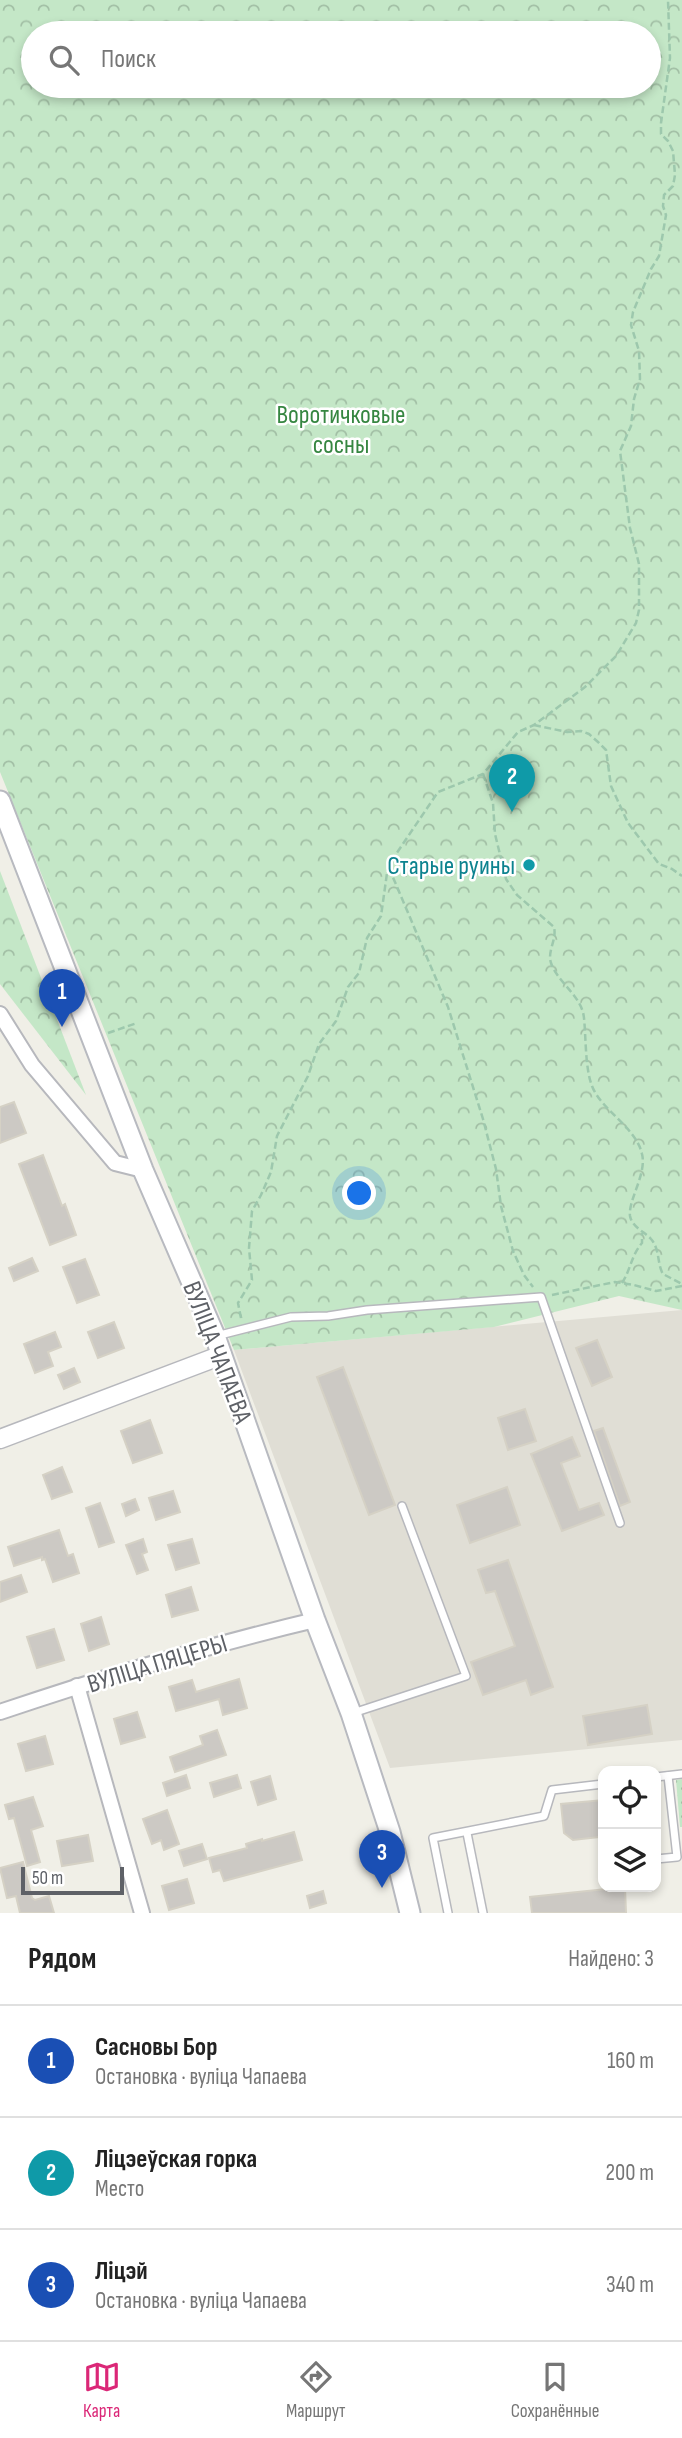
<!DOCTYPE html>
<html lang="ru">
<meta charset="utf-8">
<style>
body{margin:0;font-family:"Sofia Sans Condensed",sans-serif;background:#f2f2f2;color:#222}
.controls{position:absolute;right:21px;bottom:21px;display:grid;overflow:hidden;border-radius:14px;box-shadow:0 4px 10px #0003}
.controls button{width:63px;height:63px;display:grid;place-items:center;padding:0;border:0;border-bottom:2px solid #e0e0e0;background:#fff;color:#222;font:35px sans-serif}
.scale{position:absolute;left:21px;bottom:18px;width:103px;box-sizing:border-box;padding-left:7px;border:4px solid #5e6167;border-top:0;font-size:19px;line-height:24px;white-space:nowrap;color:#5e6167;-webkit-text-stroke:5px #fff;paint-order:stroke}
.you{position:absolute;left:360px;top:1194px;width:24px;height:24px;margin:-18px;border:5px solid #fff;border-radius:50%;background:#1a73e8;box-shadow:0 0 0 10px #1a73e833}
.badge{display:grid;place-items:center;width:46px;height:46px;border-radius:50%;background:#db2777;color:#fff;font-size:23px;font-weight:700}
.pin{position:absolute;translate:-50% -58px;filter:drop-shadow(0 2px 4px #0008)}
.pin::after{content:'';position:absolute;top:37px;width:24px;height:21px;background:inherit;clip-path:polygon(0 0,100% 0,50% 100%)}
.list{margin:0;padding:0;list-style:none}
h2{display:flex;justify-content:space-between;align-items:center;height:91px;margin:0;padding:0 28px;font-size:30px}
h2 small{font-size:23px;font-weight:400;color:#767676}
.list li{display:grid;grid-template-columns:46px 1fr auto;gap:21px;align-items:center;box-sizing:border-box;height:112px;padding:0 28px;border-top:2px solid #e0e0e0}
.list b{display:block;font-size:26px;white-space:nowrap}
.list p{margin:0;font-size:23px;white-space:nowrap;color:#767676}
.list em{font-size:23px;font-style:normal;color:#767676}
.icon{flex:none;width:38px;height:38px;fill:none;stroke:currentColor;stroke-width:2;stroke-linecap:round;stroke-linejoin:round}
.map{position:relative;flex:none;width:682px;height:1913px;overflow:hidden}
.search{position:absolute;background:#fff;box-shadow:0 4px 10px #0003;left:21px;right:21px;top:21px;height:77px;display:flex;align-items:center;gap:18px;box-sizing:border-box;padding:0 24px;border-radius:38px;color:#767676;font-size:26px}
.sheet{height:427px;background:#fff}
nav{display:flex;justify-content:space-around;align-items:center;box-sizing:border-box;height:98px;border-top:2px solid #e0e0e0;background:#fff;font-size:19px;color:#767676}
nav a{display:grid;justify-items:center;gap:4px}
nav .on{color:#db2777}
.map>svg:first-child{display:block}
.education{fill:#e0ded5}
.grass{fill:url(#grass-dots)}
.forest{fill:url(#forest-crowns);fill-rule:evenodd}
.building{fill:#ccc9c4;stroke:#d5d1c5;stroke-width:2}
.lines{fill:none;stroke-linecap:round;stroke-linejoin:round}
.service-casing{stroke:#b7b8bd;stroke-width:10}
.minor-casing{stroke:#b7b8bd;stroke-width:18}
.tertiary-casing{stroke:#b7b8bd;stroke-width:21}
.secondary-casing{stroke:#b8bac0;stroke-width:23}
.path{stroke:#9dc8ad;stroke-width:2.5;stroke-dasharray:7 3.5;stroke-linecap:butt}
.service{stroke:#fff;stroke-width:7}
.minor{stroke:#fff;stroke-width:14}
.tertiary{stroke:#fff;stroke-width:18}
.secondary{stroke:#fff;stroke-width:19}
.culture-dot{fill:#0f9aa8;stroke:#fff;stroke-width:2.5}
.labels{text-anchor:middle;stroke-width:5;stroke-linejoin:round;paint-order:stroke}
.park-label{font-size:26px;fill:#368641;stroke:#fff}
.culture-label{font-size:26px;fill:#0d838f;stroke:#fff;text-anchor:end}
.street-label{font-size:26px;fill:#5e6167;stroke:#fff}
</style>
<div class="map">
<svg width="682" height="1913" viewBox="0 0 682 1913">
<defs>
<pattern id="grass-dots" width="8" height="8" patternUnits="userSpaceOnUse" patternTransform="scale(1.75)"><rect width="8" height="8" fill="#c4e7c7"/><path d="M2 2h.1M6 6h.1" fill="none" stroke="#a2bfa5" stroke-width="1.8" stroke-linecap="round"/></pattern>
<pattern id="forest-crowns" width="20" height="18" patternUnits="userSpaceOnUse" patternTransform="scale(1.75)"><rect width="20" height="18" fill="#c4e7c7"/><path d="M2 6a3 3 0 1 1 6 0M12 15a3 3 0 1 1 6 0" fill="none" stroke="#a2bfa5"/></pattern>
</defs>
<rect width="100%" height="100%" fill="#f0efe7"/>
<!-- education -->
<polygon class="education" points="682,1310 682,1740 390,1768 234,1350"/>
<!-- grass -->
<polygon class="grass" points="682,1779 682,1827 680,1827 676,1780"/>
<!-- forest -->
<g class="forest">
<path d="M 0,0 L 682,0 L 682,1310 L 619,1296 L 494,1327 L 234,1350 L 0,772 ZM 33,33 L 649,33 L 649,86 L 33,86 Z"/>
<polygon points="0,871 86,1095 0,984"/>
</g>
<!-- building -->
<g class="building">
<polygon points="14,1102 26,1133 0,1143 0,1107"/>
<polygon points="43,1155 62,1206 65,1204 76,1235 50,1245 19,1164"/>
<polygon points="32,1258 38,1271 14,1281 9,1268"/>
<polygon points="85,1259 99,1295 77,1303 63,1267"/>
<polygon points="114,1322 124,1348 98,1358 88,1332"/>
<polygon points="55,1332 61,1347 48,1352 53,1366 35,1373 24,1344"/>
<polygon points="597,1340 612,1377 592,1386 576,1348"/>
<polygon points="343,1367 395,1505 369,1515 317,1377"/>
<polygon points="74,1368 80,1382 64,1389 58,1375"/>
<polygon points="525,1409 536,1441 508,1450 498,1418"/>
<polygon points="150,1420 162,1453 133,1463 121,1431"/>
<polygon points="603,1428 630,1502 620,1506 594,1431"/>
<polygon points="572,1437 580,1456 561,1463 579,1510 599,1503 604,1515 562,1531 531,1454"/>
<polygon points="62,1467 72,1492 52,1499 43,1475"/>
<polygon points="507,1487 520,1525 470,1543 457,1505"/>
<polygon points="173,1491 180,1512 156,1520 149,1498"/>
<polygon points="135,1499 139,1510 126,1516 122,1504"/>
<polygon points="100,1503 114,1542 99,1547 86,1508"/>
<polygon points="59,1530 68,1556 73,1554 79,1573 53,1582 45,1559 42,1560 42,1557 14,1566 8,1547"/>
<polygon points="143,1539 147,1552 142,1554 148,1570 137,1574 126,1545"/>
<polygon points="192,1539 199,1563 176,1570 168,1545"/>
<polygon points="508,1560 553,1687 531,1695 526,1680 483,1695 471,1662 515,1646 495,1591 486,1593 478,1570"/>
<polygon points="21,1575 27,1592 0,1602 0,1582"/>
<polygon points="191,1587 198,1610 172,1617 166,1595"/>
<polygon points="101,1617 109,1644 89,1651 81,1624"/>
<polygon points="54,1629 64,1660 37,1668 27,1637"/>
<polygon points="239,1679 247,1708 223,1715 219,1699 176,1711 169,1687 192,1680 196,1692"/>
<polygon points="647,1705 652,1734 588,1745 583,1716"/>
<polygon points="137,1712 145,1737 121,1744 114,1719"/>
<polygon points="217,1730 226,1755 175,1772 170,1757 203,1745 200,1736"/>
<polygon points="45,1736 53,1764 26,1771 18,1744"/>
<polygon points="186,1775 190,1788 167,1796 163,1783"/>
<polygon points="237,1775 241,1788 214,1797 210,1783"/>
<polygon points="270,1776 276,1799 258,1805 251,1782"/>
<polygon points="33,1797 43,1826 31,1830 40,1862 27,1866 14,1818 9,1819 5,1805"/>
<polygon points="603,1800 603,1832 599,1837 573,1840 564,1833 561,1804"/>
<polygon points="167,1810 179,1844 164,1850 161,1840 152,1844 143,1819"/>
<polygon points="294,1832 302,1860 224,1881 220,1870 213,1872 209,1858 247,1848 246,1844 262,1839 262,1841"/>
<polygon points="88,1835 93,1861 62,1866 57,1841"/>
<polygon points="202,1844 207,1859 184,1866 179,1851"/>
<polygon points="23,1862 32,1898 35,1900 49,1896 54,1913 20,1913 16,1896 7,1898 0,1868"/>
<polygon points="187,1879 194,1903 169,1910 162,1886"/>
<polygon points="625,1887 626,1913 532,1913 530,1897"/>
<polygon points="323,1891 326,1903 310,1908 307,1896"/>
</g>
<g class="lines">
<defs>
<g id="service">
<polyline points="216,1336 291,1317 328,1316 367,1310 541,1297 620,1523"/>
<polyline points="353,1713 466,1676 402,1506"/>
<polyline points="656,1777 682,1774"/>
<polyline points="467,1833 483,1913"/>
<polyline points="656,1859 677,1857 668,1776"/>
<polyline points="448,1913 433,1838 544,1816 552,1790 603,1784"/>
</g>
<g id="minor">
<polyline points="0,1014 32,1065 115,1163 143,1170"/>
<polyline points="77,1686 142,1913"/>
<path d="M 0,1712 C 104,1677 209,1645 315,1620"/>
</g>
<polyline id="tertiary" points="0,1439 222,1355"/>
<polyline id="secondary" points="0,801 143,1170 215,1336 315,1620 351,1713 390,1832 410,1913"/>
</defs>
<!-- service casing -->
<use href="#service" class="service-casing"/>
<!-- minor casing -->
<use href="#minor" class="minor-casing"/>
<!-- tertiary casing -->
<use href="#tertiary" class="tertiary-casing"/>
<!-- secondary casing -->
<use href="#secondary" class="secondary-casing"/>
<!-- path -->
<g class="path">
<polyline points="534,725 567,732 581,731 589,734 598,742 606,750 611,786 628,823 659,864 672,869 682,876"/>
<path d="M 483,774 L 493,803 L 495,834 L 506,879 L 517,895 L 554,927 C 557,940 547,951 551,963 C 558,983 582,996 584,1018 C 586,1037 585,1068 592,1086 C 601,1110 636,1127 642,1154 C 647,1174 628,1200 630,1216 C 632,1227 645,1232 651,1239 C 660,1249 657,1264 663,1274 L 682,1284"/>
<polyline points="389,868 448,1007 483,1119 496,1169 501,1206 513,1251 524,1275 533,1287"/>
<polyline points="108,1033 137,1023"/>
<path d="M 622,1283 C 631,1269 631,1256 642,1243 L 642,1233"/>
<polyline points="552,1295 615,1282 634,1285 656,1291 682,1286"/>
<polyline points="241,1318 238,1303 252,1280 249,1248 252,1211 261,1195 271,1172 277,1136 308,1076 319,1044 336,1021 348,987 359,973 367,938 381,916 388,866 438,792 483,774 518,732 534,725 585,687 616,656 636,623 639,610 639,564 630,528 620,451 631,426 634,399 640,379 639,351 631,325 633,312 651,269 659,256 666,215 663,206 664,195 673,186 675,175 673,151 668,141 661,134 661,123 670,58 668,0"/>
</g>
<!-- service -->
<use href="#service" class="service"/>
<!-- minor -->
<use href="#minor" class="minor"/>
<!-- tertiary -->
<use href="#tertiary" class="tertiary"/>
<!-- secondary -->
<use href="#secondary" class="secondary"/>
</g>
<!-- markers -->
<circle class="culture-dot" cx="529" cy="865" r="7"/>
<g class="labels">
<!-- park labels -->
<g class="park-label">
<text x="341" y="423">Воротичковые<tspan x="341" dy="30">сосны</tspan></text>
</g>
<!-- culture labels -->
<g class="culture-label">
<text x="515" y="874">Старые руины</text>
</g>
<!-- street labels -->
<g class="street-label">
<text transform="translate(218 1352) rotate(69)" y="9">ВУЛІЦА ЧАПАЕВА</text>
<text transform="translate(157 1663) rotate(-17)" y="9">ВУЛІЦА ПЯЦЕРЫ</text>
</g>
</g>
</svg>
<div class="controls">
<button><svg class="icon" aria-label="locate" viewBox="0 0 24 24"><circle cx="12" cy="12" r="6"/><path d="M12 2v4M12 18v4M2 12h4M18 12h4"/></svg></button>
<button><svg class="icon" aria-label="layers" viewBox="0 0 24 24"><path d="M12 4l9 5-9 5-9-5zM3 14l9 5 9-5"/></svg></button>
</div>
<div class="scale">50 m</div>
<div class="you"></div>
<div class="pin badge" style="left:62px;top:1027px;background:#1a4fb4">1</div>
<div class="pin badge" style="left:512px;top:812px;background:#0f9aa8">2</div>
<div class="pin badge" style="left:382px;top:1888px;background:#1a4fb4">3</div>
<div class="search"><svg class="icon" aria-label="search" viewBox="0 0 24 24"><circle cx="10" cy="10" r="6"/><path d="M15 15l6 6"/></svg>Поиск</div>
</div>
<section class="sheet">
<h2>Рядом<small>Найдено: 3</small></h2>
<ul class="list">
<li><span class="badge" style="background:#1a4fb4">1</span><div><b>Сасновы Бор</b><p>Остановка · вуліца Чапаева</p></div><em>160 m</em></li>
<li><span class="badge" style="background:#0f9aa8">2</span><div><b>Ліцэеўская горка</b><p>Место</p></div><em>200 m</em></li>
<li><span class="badge" style="background:#1a4fb4">3</span><div><b>Ліцэй</b><p>Остановка · вуліца Чапаева</p></div><em>340 m</em></li>
</ul>
</section>
<nav>
<a class="on"><svg class="icon" aria-label="map" viewBox="0 0 24 24"><path d="M3 6l6-2 6 2 6-2v14l-6 2-6-2-6 2zM9 4v14M15 6v14"/></svg>Карта</a>
<a><svg class="icon" aria-label="directions" viewBox="0 0 24 24"><path d="M12 3l9 9-9 9-9-9zM9 14v-3h6M13 9l2 2-2 2"/></svg>Маршрут</a>
<a><svg class="icon" aria-label="saved" viewBox="0 0 24 24"><path d="M7 4h10v16l-5-4-5 4z"/></svg>Сохранённые</a>
</nav>
